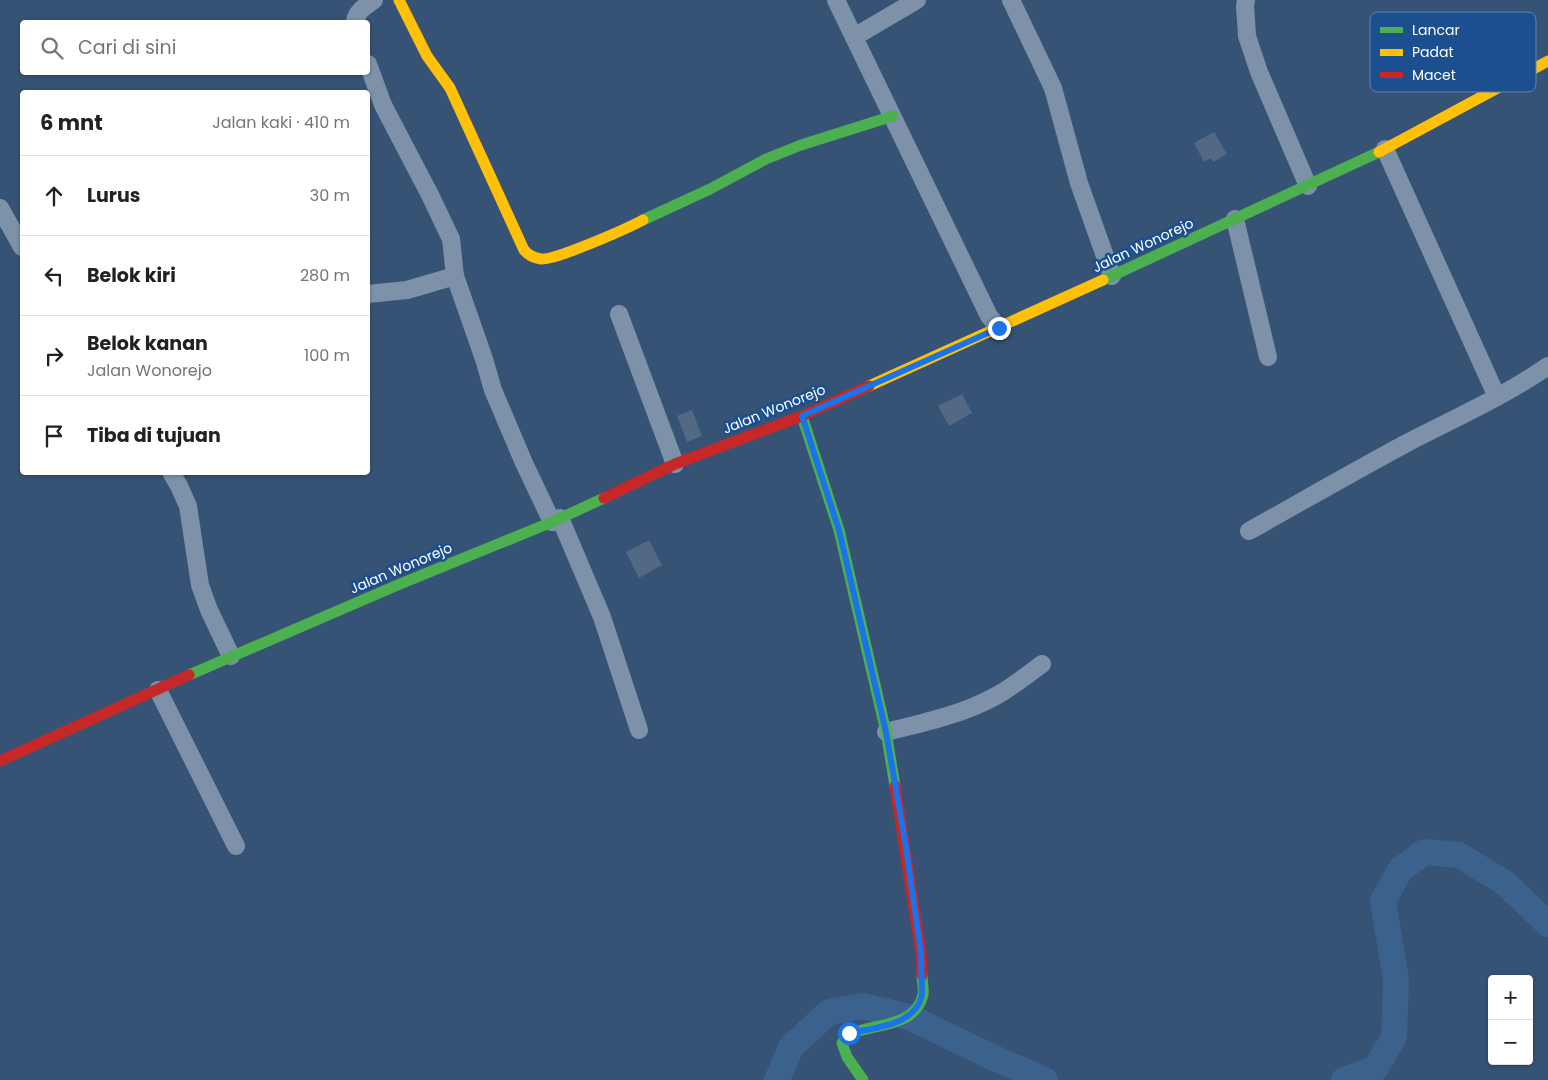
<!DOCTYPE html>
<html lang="id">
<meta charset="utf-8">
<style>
body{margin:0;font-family:Poppins,sans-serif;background:#f6f6f6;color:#202124}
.controls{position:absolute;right:15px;bottom:15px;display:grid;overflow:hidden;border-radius:5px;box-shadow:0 1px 4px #0004}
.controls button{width:45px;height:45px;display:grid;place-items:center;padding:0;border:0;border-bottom:1px solid #e0e0e0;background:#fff;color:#202124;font:25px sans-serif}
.stop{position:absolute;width:15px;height:15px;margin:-11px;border:4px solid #1a73e8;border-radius:50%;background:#fff}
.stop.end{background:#1a73e8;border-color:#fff;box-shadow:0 1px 5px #0008}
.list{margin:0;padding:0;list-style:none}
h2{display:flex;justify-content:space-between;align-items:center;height:65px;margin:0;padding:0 20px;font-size:21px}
h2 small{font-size:16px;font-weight:400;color:#757577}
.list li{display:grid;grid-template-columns:32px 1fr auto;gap:15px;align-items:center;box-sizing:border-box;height:80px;padding:0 20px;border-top:1px solid #e0e0e0}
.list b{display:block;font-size:19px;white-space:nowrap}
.list p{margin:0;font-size:16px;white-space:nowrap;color:#757577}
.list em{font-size:16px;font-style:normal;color:#757577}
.icon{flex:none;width:28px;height:28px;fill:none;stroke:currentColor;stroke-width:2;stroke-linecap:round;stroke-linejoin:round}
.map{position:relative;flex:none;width:1548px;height:1080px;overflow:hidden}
.search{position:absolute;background:#fff;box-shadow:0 1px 4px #0004;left:20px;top:20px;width:350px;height:55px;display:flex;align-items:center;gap:12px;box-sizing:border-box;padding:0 18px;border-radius:5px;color:#757577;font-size:19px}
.panel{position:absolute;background:#fff;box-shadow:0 1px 4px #0004;left:20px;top:90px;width:350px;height:385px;border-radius:5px}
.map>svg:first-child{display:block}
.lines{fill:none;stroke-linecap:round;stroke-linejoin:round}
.river{stroke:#3b618d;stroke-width:26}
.building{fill:#526984}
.street{stroke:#7d92a8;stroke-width:18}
.fast{stroke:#4caf50;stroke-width:11}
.slow{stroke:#ffc107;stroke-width:11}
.jam{stroke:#c62828;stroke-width:11}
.route{stroke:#1a73e8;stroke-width:6}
.labels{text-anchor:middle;stroke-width:5;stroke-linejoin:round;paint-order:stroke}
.street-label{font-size:14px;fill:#fff;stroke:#1b4f8f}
.key{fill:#1b4f8f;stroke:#5f84b1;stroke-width:1}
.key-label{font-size:14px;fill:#fff}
</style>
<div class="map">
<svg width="1548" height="1080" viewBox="0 0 1548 1080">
<rect width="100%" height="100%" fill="#365274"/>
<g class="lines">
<!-- river -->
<g class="river">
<polyline points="777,1080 791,1047 829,1012 863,1006 909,1017 994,1058 1045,1080"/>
<polyline points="1344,1080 1375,1069 1394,1037 1396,980 1383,901 1400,870 1424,852 1459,855 1505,883 1548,924"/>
</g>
</g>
<!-- building -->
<g class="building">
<polygon points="1214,132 1227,154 1213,162 1211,158 1204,162 1194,143"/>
<polygon points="962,394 972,413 949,426 938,406"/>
<polygon points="692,410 702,436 687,442 677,416"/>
<polygon points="649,540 662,565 639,578 626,552"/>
</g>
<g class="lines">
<!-- street -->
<g class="street">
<polyline points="836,0 989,316 999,328"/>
<polyline points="1011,0 1053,88 1079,183 1112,276"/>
<polyline points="1246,0 1245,6 1247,36 1259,72 1308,186"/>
<path d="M 355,22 C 356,11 366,6 374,0"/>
<polyline points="854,37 917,0"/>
<polyline points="368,64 383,105 430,195 451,239 455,276 484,359 493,390 524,463 552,522"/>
<polyline points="1385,149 1497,397"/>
<polyline points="0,208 22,247"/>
<polyline points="1235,219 1268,357"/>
<polyline points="368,294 407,290 455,276"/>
<polyline points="619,314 675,464"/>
<polyline points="171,472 179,486 188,506 200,585 209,610 231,656"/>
<polyline points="560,518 602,617 639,730"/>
<path d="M 1249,531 C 1301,502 1353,472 1405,444 C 1453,419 1503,397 1548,366"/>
<polyline points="158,690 236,846"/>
<path d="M 886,732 C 922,723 961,715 994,697 C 1011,688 1026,676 1042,664"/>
</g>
<!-- fast -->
<g class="fast">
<polyline points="643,220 710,189 766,159 801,145 893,116"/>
<polyline points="1103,280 1379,152"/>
<polyline points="802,416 839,530 886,732 895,786"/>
<polyline points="189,675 400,584 552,522 604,498"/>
<path d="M 863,1080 L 847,1057 L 842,1043 C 856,1019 913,1035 923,995 C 924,989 922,981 922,975"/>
</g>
<!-- slow -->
<g class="slow">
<path d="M 399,0 L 427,56 L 450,88 L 524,250 C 528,255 534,258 541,259 C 556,260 626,229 643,220"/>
<polyline points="1379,152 1548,61"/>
<polyline points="869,386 1103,280"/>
</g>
<!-- jam -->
<g class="jam">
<polyline points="604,498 675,464 802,416 869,386"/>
<polyline points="0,761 189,675"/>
<polyline points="895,786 921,953 922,975"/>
</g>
</g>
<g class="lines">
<!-- route -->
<path class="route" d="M 849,1033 C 875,1028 917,1025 922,994 L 921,953 L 905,841 L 886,732 L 839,530 L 802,416 L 999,328"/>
</g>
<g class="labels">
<!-- street labels -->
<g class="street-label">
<text transform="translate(1143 245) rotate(-25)" y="5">Jalan Wonorejo</text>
<text transform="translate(774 409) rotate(-22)" y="5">Jalan Wonorejo</text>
<text transform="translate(401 568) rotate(-23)" y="5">Jalan Wonorejo</text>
</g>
</g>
<!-- legend -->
<rect x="1370" y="12" width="166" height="80" rx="8" class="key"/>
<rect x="1380" y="27" width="23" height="6" fill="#4caf50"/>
<rect x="1380" y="49" width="23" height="7" fill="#ffc107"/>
<rect x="1380" y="72" width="23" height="6" fill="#c62828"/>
<g class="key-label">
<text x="1412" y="35">Lancar</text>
<text x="1412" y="57">Padat</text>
<text x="1412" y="80">Macet</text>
</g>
</svg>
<div class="controls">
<button>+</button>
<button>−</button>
</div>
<div class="stop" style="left:849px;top:1033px"></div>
<div class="stop end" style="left:999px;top:328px"></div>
<div class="search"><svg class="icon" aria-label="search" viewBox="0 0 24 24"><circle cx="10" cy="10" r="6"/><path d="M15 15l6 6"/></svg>Cari di sini</div>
<section class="panel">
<h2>6 mnt<small>Jalan kaki · 410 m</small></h2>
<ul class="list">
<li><svg class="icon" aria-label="ahead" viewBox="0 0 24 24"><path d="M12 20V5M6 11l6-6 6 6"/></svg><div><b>Lurus</b></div><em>30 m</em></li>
<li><svg class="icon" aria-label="left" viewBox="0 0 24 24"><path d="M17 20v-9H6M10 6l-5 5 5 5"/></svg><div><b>Belok kiri</b></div><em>280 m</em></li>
<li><svg class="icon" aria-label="right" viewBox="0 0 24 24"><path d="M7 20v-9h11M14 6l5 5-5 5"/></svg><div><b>Belok kanan</b><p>Jalan Wonorejo</p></div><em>100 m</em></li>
<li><svg class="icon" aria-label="arrive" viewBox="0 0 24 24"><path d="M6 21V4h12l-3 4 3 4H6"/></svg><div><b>Tiba di tujuan</b></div></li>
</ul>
</section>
</div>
